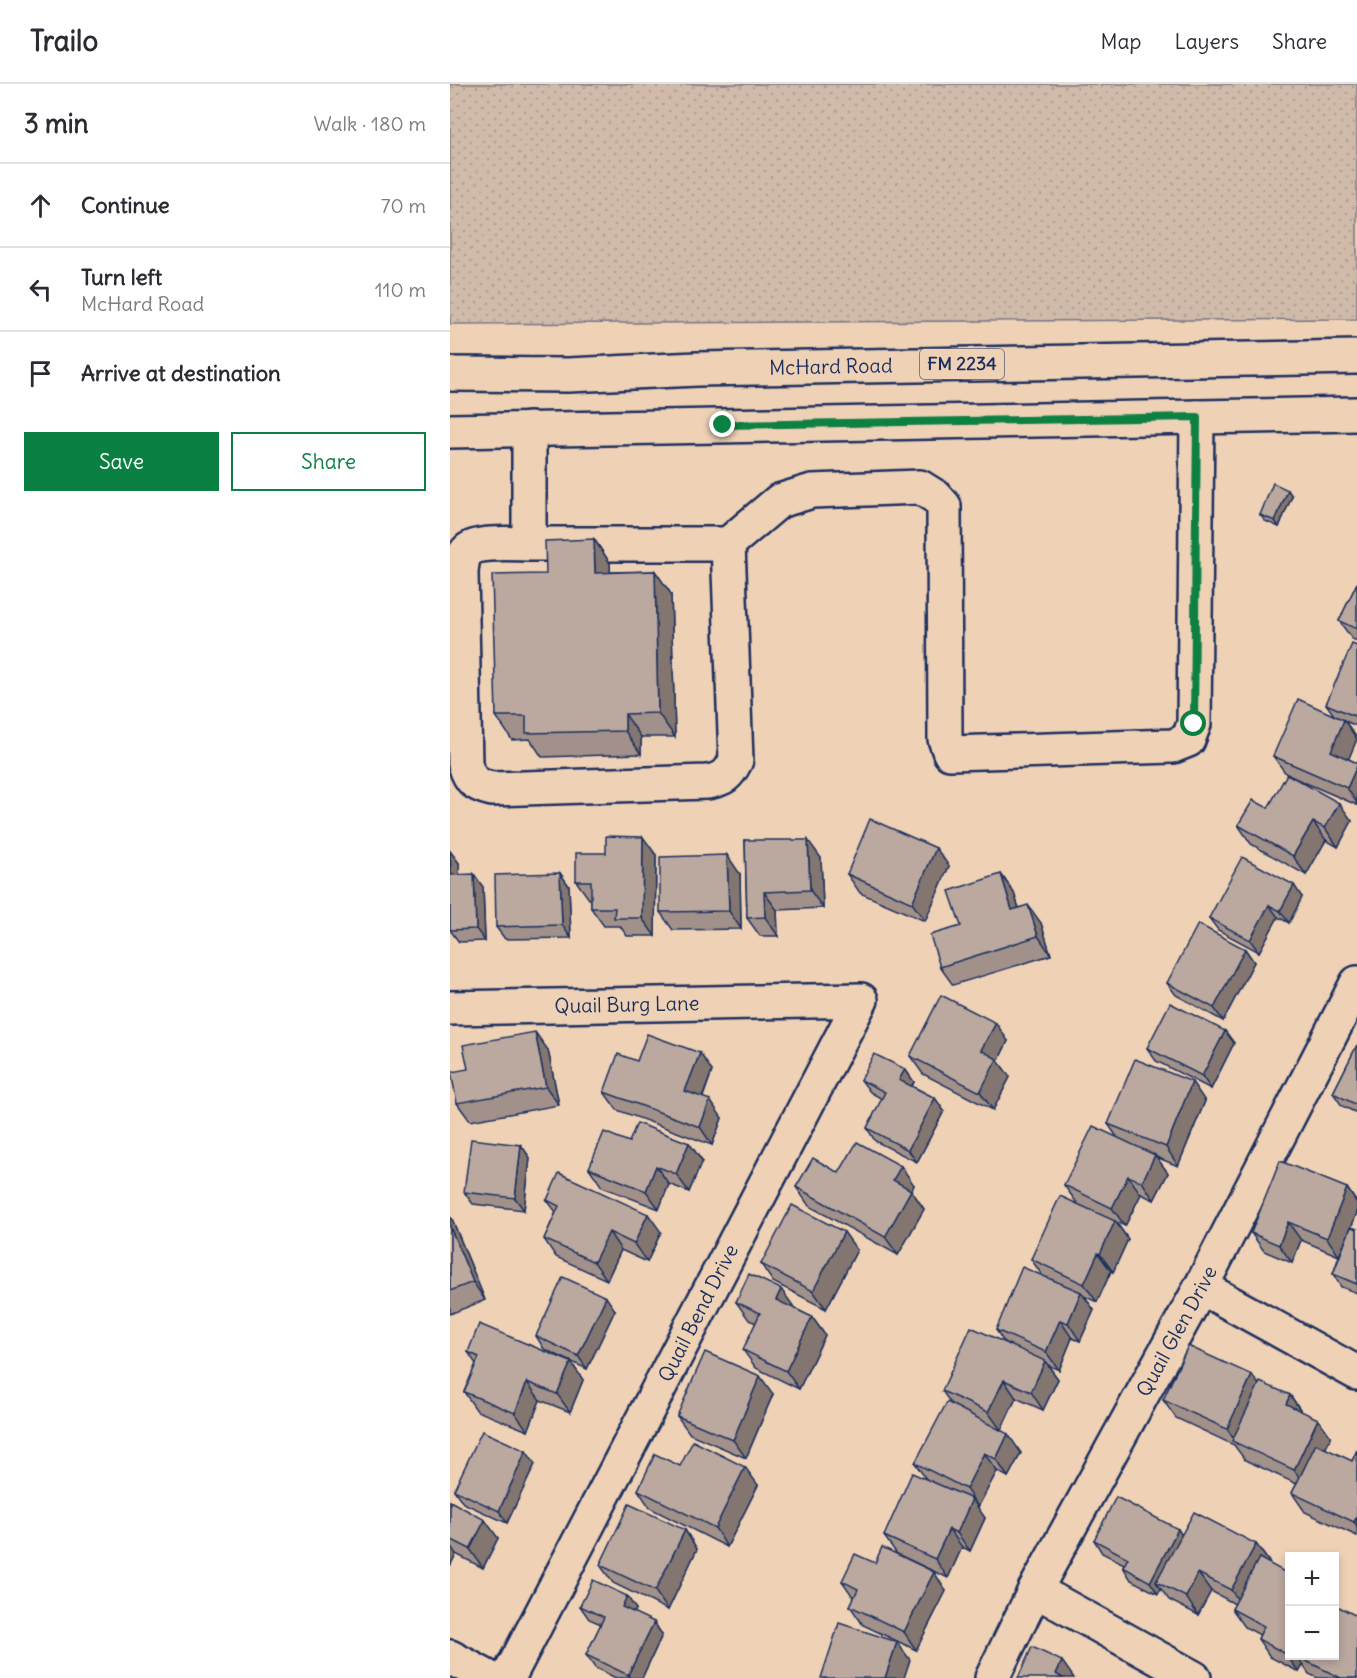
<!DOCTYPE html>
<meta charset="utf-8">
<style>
body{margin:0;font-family:Delius,sans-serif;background:#f7f7f7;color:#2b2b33}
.controls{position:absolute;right:18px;bottom:18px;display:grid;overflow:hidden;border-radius:0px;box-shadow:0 3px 9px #0003}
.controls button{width:54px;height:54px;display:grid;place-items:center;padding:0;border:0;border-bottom:2px solid #e1e1e2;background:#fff;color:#2b2b33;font:30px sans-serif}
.stop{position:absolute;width:18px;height:18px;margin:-14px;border:4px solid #0b8043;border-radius:50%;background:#fff}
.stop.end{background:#0b8043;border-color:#fff;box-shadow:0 2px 6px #0008}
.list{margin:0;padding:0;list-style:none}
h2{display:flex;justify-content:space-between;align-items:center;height:78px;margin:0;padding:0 24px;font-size:26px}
h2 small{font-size:20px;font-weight:400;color:#7c7c81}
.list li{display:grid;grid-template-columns:39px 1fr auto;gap:18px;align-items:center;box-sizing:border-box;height:84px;padding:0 24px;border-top:2px solid #e1e1e2}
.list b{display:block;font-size:22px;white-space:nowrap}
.list p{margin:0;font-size:20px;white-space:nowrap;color:#7c7c81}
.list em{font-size:20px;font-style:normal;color:#7c7c81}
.actions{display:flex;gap:12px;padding:18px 24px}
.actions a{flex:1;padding:14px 0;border:2px solid #0b8043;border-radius:0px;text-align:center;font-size:21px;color:#0b8043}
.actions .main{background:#0b8043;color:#fff}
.icon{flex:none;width:33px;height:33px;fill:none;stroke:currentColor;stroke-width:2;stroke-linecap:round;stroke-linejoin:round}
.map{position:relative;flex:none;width:907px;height:1594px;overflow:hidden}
header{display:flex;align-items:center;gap:36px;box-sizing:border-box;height:84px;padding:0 30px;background:#fff;border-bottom:2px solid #e1e1e2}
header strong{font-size:28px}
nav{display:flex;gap:33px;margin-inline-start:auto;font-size:21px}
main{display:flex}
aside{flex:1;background:#fff}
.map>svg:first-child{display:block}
.green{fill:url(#green-dots);stroke:#767484;stroke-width:1.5}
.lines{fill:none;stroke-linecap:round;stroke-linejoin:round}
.minor-casing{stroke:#1b2f5e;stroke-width:38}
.major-casing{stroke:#1b2f5e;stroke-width:38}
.minor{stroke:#efd2b6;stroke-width:33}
.major{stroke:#efd2b6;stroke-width:33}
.wall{fill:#a1918a;stroke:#1b2f5e;stroke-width:1.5}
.shaded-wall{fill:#837670;stroke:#1b2f5e;stroke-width:1.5}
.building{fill:#bba9a0;stroke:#1b2f5e;stroke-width:1.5}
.route{stroke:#0b8043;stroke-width:8}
.labels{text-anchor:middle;stroke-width:5;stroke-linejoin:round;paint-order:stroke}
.shield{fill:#efd2b6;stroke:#5b6078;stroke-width:1.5}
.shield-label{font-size:18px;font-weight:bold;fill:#1b2f5e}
.street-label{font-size:20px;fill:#1b2f5e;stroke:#efd2b6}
</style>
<header>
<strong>Trailo</strong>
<nav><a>Map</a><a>Layers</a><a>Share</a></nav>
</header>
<main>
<aside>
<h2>3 min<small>Walk · 180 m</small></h2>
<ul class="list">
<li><svg class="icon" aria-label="ahead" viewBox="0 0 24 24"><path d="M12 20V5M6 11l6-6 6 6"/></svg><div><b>Continue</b></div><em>70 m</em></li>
<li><svg class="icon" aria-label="left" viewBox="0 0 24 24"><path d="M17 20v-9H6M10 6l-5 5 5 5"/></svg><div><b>Turn left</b><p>McHard Road</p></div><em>110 m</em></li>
<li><svg class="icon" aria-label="arrive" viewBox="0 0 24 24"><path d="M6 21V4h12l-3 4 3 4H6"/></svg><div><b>Arrive at destination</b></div></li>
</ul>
<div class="actions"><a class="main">Save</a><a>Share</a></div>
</aside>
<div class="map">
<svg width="907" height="1594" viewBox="0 0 907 1594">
<defs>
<pattern id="green-dots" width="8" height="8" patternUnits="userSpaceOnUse" patternTransform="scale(1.5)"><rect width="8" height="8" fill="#d0baa9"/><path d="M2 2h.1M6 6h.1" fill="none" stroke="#b2a094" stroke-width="1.8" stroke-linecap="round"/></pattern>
</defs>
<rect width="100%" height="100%" fill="#efd2b6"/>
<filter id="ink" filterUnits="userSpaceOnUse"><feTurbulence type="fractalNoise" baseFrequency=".0167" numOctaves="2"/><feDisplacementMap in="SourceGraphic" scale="12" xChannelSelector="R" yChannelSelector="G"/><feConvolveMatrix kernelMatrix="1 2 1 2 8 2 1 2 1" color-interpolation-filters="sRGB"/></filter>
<g filter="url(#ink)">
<!-- green -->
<polygon class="green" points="0,0 907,0 907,235 0,240"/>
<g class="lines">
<defs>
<g id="minor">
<path d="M 79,345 L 79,460 C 66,460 27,457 18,466 C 12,471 12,481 11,488 L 15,680 C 20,697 25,701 42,705 L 257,698 C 274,695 278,692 286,676 L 278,460 L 79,460"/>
<polyline points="278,460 329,417 362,407 470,403 486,413 494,422 495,655 500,669 723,662 738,656 744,640 747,333"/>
<path id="s1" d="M 0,924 L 411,916 L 58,1594"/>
<polyline points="751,1203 907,1289"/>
<polyline points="585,1506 744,1594"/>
<polyline points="0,1573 39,1594"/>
<path id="s2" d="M 542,1594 L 585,1506 L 751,1203 L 907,899"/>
</g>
<g id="major">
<path id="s3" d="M 0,290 L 118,291 L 247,285 L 907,273"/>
<polyline points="0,347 907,330"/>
</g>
</defs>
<!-- minor casing -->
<use href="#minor" class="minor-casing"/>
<!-- major casing -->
<use href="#major" class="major-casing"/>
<!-- minor -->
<use href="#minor" class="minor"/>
<!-- major -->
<use href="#major" class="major"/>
</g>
<!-- wall -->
<g class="wall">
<polygon points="842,412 829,443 815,437 810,431"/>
<polygon points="144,455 160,479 160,488 205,487 221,510 225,653 191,653 191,670 92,673 80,655 62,656 46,632 96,490"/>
<polygon points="907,499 907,557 902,555 889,537"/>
<polygon points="907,562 907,642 895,637 907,654 898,675 907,679 907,721 842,693 902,737 888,763 876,756 856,791 801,760 788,741 818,724 837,691 823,672 884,631 876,620"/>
<polygon points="295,756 371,774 373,824 327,826 328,852 310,852 297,834"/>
<polygon points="0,767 9,779 9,791 33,803 35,857 9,858 0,846"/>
<polygon points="206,771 205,852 177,852 170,842 154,842 141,824 141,815 139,815 126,797"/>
<polygon points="499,782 475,837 410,809 397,790"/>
<polygon points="110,789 119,802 121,854 55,855 46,843"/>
<polygon points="290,790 291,845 223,846 210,828"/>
<polygon points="551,790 564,809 569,824 591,839 601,871 503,901 490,883 511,842"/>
<polygon points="852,813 839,839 828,833 809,868 768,846 759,834"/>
<polygon points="795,865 804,878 773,937 726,911 717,899"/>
<polygon points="775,947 784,959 761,1005 706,977 697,964"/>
<polygon points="558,957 548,977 560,993 543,1026 473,990 460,972"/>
<polygon points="907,961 907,1029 892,1022 883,1009"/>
<polygon points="98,966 109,1021 20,1037 7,1019 18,985"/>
<polygon points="187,977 262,987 253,1013 272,1034 262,1061 167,1026 154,1008"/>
<polygon points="455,985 464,998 462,1002 485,1014 494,1027 467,1078 425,1057 417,1044 432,1015 420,1008 411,996"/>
<polygon points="755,1017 728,1082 706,1073 718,1089 704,1116 691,1110 675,1142 666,1138 678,1155 663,1188 661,1187 647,1218 634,1212 644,1226 630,1257 622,1254 609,1286 598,1281 608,1295 593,1326 566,1314 551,1346 571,1369 558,1393 547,1387 528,1423 527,1423 535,1434 520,1467 512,1463 498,1494 447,1470 434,1452 476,1395 465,1379 502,1321 492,1307 554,1258 546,1246 592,1191 581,1175 627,1119 614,1101 667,1053 658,1040"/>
<polygon points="179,1058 239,1059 252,1077 239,1108 219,1100 209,1125 152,1103 139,1084"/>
<polygon points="71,1061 80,1074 74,1126 23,1120 14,1108"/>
<polygon points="389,1089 464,1101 461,1106 474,1125 448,1171 359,1122 346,1103"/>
<polygon points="897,1104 907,1119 907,1129 901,1143 907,1145 907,1209 891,1203 883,1190 889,1172 851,1156 842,1179 814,1167 801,1149"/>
<polygon points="97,1116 211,1148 197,1178 171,1166 157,1196 106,1173 94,1155 106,1128"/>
<polygon points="0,1133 2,1135 35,1216 0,1230"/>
<polygon points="407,1166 376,1225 323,1198 311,1180"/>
<polygon points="286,1218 344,1223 344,1224 362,1233 375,1251 349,1305 306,1284 293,1266 306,1239 299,1236"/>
<polygon points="165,1226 137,1285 94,1265 86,1252"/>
<polygon points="18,1268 121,1278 133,1296 120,1328 90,1316 78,1347 27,1327 14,1308 26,1280"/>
<polygon points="802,1291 808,1300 840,1311 852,1328 868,1335 881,1353 875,1365 902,1377 907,1366 907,1452 855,1428 842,1409 847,1400 795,1376 784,1361 726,1334 713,1316"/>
<polygon points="323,1310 296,1374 240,1350 227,1332"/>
<polygon points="85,1380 57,1439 13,1419 4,1406"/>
<polygon points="230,1382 308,1401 277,1463 200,1424 188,1406"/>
<polygon points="0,1417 48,1454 33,1484 6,1470 0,1482"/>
<polygon points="235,1446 247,1465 218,1526 163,1499 150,1481"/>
<polygon points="731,1451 806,1460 819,1478 818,1479 885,1572 907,1594 868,1594 859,1590 853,1581 849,1588 820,1573 808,1555 810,1551 795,1543 782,1525 785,1520 761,1507 748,1531 719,1516 711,1505 708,1510 681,1496 673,1483 674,1480 652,1469 644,1456"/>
<polygon points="425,1479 496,1507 466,1566 413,1541 400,1522 404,1514 392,1497"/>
<polygon points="130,1522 186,1525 184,1529 204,1538 212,1551 192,1594 166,1594 145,1584 136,1571 151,1540 139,1535"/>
</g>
<!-- shaded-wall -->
<g class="shaded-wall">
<polygon points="838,406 842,412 829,443 825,437"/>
<polygon points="144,455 160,479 161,512 145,489"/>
<polygon points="205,487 221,510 225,653 208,629"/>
<polygon points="175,630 191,653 191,670 175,647"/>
<polygon points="894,636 907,655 894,686 881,667"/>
<polygon points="907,682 907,719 897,704"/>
<polygon points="889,719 902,737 888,763 875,744"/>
<polygon points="863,738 876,756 856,791 843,772"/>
<polygon points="193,753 206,771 205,852 192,834"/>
<polygon points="358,756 371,774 373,824 360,806"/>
<polygon points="486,764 499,782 475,837 462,819"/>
<polygon points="0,767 9,779 10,803 1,791"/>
<polygon points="277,771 290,790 291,845 279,827"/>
<polygon points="110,789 119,802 121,854 112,841"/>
<polygon points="24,790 33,803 35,857 26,845"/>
<polygon points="551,790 564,809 575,844 562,826"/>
<polygon points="844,801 852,813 839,839 830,827"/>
<polygon points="314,808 327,826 328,852 315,833"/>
<polygon points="578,821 591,839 601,871 588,852"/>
<polygon points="819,821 828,833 809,868 800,856"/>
<polygon points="795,865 804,878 773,937 764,924"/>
<polygon points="546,939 558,957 548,977 560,993 543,1026 530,1008 531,966"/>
<polygon points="775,947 784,959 761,1005 752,992"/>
<polygon points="85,948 98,966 109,1021 96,1003"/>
<polygon points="250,969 262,987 248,1025 235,1007"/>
<polygon points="455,985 464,998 458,1008 449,996"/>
<polygon points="742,998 755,1017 728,1082 716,1063"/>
<polygon points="485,1014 494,1027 467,1078 458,1066"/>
<polygon points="260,1016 272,1034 262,1061 250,1043"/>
<polygon points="239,1059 252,1077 239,1108 226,1090"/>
<polygon points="71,1061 80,1074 74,1126 65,1114"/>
<polygon points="705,1071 718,1089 704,1116 692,1098"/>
<polygon points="206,1082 219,1100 209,1125 196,1107"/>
<polygon points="451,1082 464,1101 456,1115 443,1096"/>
<polygon points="678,1092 691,1110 675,1142 662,1124"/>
<polygon points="897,1104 907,1119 907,1129 889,1172 877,1154"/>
<polygon points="461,1106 474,1125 448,1171 435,1153"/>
<polygon points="198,1130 211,1148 197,1178 184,1160"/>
<polygon points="0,1133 2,1135 35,1216 23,1198 0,1143"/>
<polygon points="665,1137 678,1155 663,1188 650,1170"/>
<polygon points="838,1138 851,1156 842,1179 829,1161"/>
<polygon points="159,1148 171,1166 157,1196 144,1178"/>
<polygon points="394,1148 407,1166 376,1225 363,1207"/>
<polygon points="648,1169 661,1187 647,1218 634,1200"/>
<polygon points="331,1205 344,1223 339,1234 326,1216"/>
<polygon points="631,1208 644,1226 630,1257 618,1239"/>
<polygon points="156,1213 165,1226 137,1285 128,1272"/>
<polygon points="362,1233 375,1251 349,1305 336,1287"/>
<polygon points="610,1236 622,1254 609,1286 596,1268"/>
<polygon points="595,1277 608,1295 593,1326 581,1308"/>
<polygon points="121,1278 133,1296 120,1328 107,1310"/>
<polygon points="802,1291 815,1309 787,1360 777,1345"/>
<polygon points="310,1292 323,1310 296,1374 283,1356"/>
<polygon points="554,1296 566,1314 551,1346 538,1328"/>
<polygon points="77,1298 90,1316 78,1347 65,1329"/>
<polygon points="840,1311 853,1330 836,1320"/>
<polygon points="868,1335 881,1353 857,1404 844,1386"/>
<polygon points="558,1350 571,1369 558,1393 546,1375"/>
<polygon points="76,1367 85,1380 57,1439 49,1427"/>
<polygon points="534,1369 547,1387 528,1423 516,1405"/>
<polygon points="295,1383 308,1401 277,1463 265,1444"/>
<polygon points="522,1415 535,1434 520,1467 507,1449"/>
<polygon points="907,1432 907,1443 904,1438"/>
<polygon points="35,1436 48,1454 33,1484 20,1465"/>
<polygon points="499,1445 512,1463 498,1494 485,1475"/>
<polygon points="728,1445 736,1458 706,1498 711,1505 708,1510 700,1498"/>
<polygon points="235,1446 247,1465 218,1526 205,1507"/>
<polygon points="806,1460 819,1478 794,1525 781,1506"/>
<polygon points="0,1461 6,1470 0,1482"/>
<polygon points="484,1488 496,1507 466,1566 454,1548"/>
<polygon points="748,1489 761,1507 748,1531 736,1513"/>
<polygon points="177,1512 186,1525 181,1536 172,1523"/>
<polygon points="204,1538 212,1551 192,1594 180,1594 178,1591"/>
<polygon points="447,1558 460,1576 454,1594 435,1594"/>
<polygon points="840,1564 840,1572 846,1572 853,1581 849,1588 836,1570"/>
<polygon points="612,1577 624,1594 608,1594 606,1590"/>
</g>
<!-- building -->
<g class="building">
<polygon points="823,399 838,406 825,437 810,431"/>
<polygon points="144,455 145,489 205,487 208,629 175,630 175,647 76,649 76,632 46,632 42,491 96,490 95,457"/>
<polygon points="907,499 907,545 889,537"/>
<polygon points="902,560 907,562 907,633 876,620"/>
<polygon points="848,615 894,636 881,667 907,679 907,682 897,704 823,672"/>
<polygon points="837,690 889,719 875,744 863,738 843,772 788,741 803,716 818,724"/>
<polygon points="420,735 486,764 462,819 397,790"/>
<polygon points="156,752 193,753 192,834 164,834 165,824 141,824 141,797 126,797 126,769 156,769"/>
<polygon points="295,756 358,756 360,806 314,808 315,833 297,834"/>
<polygon points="0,767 1,791 24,790 26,845 0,846"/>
<polygon points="277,771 279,827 210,828 210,773"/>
<polygon points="792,773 844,801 830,827 819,821 800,856 759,834"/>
<polygon points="110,789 112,841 46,843 45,791"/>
<polygon points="551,790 562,826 578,821 588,852 490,883 480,851 511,842 499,807"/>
<polygon points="748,840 795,865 764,924 717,899"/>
<polygon points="491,911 546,939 531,966 547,975 530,1008 460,972"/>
<polygon points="720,919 775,947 752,992 697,964"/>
<polygon points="85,948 96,1003 7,1019 1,988 18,985 13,961"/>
<polygon points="197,950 250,969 235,1007 260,1016 250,1043 154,1008 168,970 187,977"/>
<polygon points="907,961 907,1021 883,1009"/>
<polygon points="424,970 455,985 449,996 485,1014 458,1066 417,1044 435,1008 411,996"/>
<polygon points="685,975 742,998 716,1063 658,1040"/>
<polygon points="187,1039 239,1059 226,1090 206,1082 196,1107 139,1084 154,1048 179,1058"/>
<polygon points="643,1042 705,1071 692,1098 678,1092 662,1124 614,1101"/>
<polygon points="21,1055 71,1061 65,1114 14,1108"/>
<polygon points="407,1058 451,1082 443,1096 461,1106 435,1153 346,1103 363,1074 389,1089"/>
<polygon points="830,1077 897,1104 877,1154 838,1138 829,1161 801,1149"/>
<polygon points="109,1089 198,1130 184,1160 159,1148 144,1178 94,1155 109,1122 97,1116"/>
<polygon points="610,1112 665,1137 650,1170 648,1169 634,1200 581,1175"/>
<polygon points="342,1121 394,1148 363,1207 311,1180"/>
<polygon points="0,1143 23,1198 0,1207"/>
<polygon points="901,1143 907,1145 907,1200 883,1190"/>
<polygon points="572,1183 631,1208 618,1239 610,1236 596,1268 546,1246"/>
<polygon points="299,1190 331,1205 326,1216 362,1233 336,1287 293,1266 310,1229 286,1218"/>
<polygon points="113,1193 156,1213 128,1272 86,1252"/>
<polygon points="29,1240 121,1278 107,1310 77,1298 65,1329 14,1308 29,1273 18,1268"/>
<polygon points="521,1243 595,1277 581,1308 554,1296 538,1328 492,1307"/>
<polygon points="738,1262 802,1291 777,1345 713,1316"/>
<polygon points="255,1268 310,1292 283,1356 227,1332"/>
<polygon points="810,1298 840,1311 836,1320 868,1335 844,1386 782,1357"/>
<polygon points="497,1318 558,1350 546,1375 534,1369 516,1405 465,1379"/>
<polygon points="32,1347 76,1367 49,1427 4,1406"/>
<polygon points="243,1357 295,1383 265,1444 188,1406 205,1370 230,1382"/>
<polygon points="866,1360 902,1377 907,1366 907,1432 904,1438 842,1409"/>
<polygon points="462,1389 522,1415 507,1449 499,1445 485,1475 434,1452"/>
<polygon points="666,1413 728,1445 700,1498 673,1483 678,1474 644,1456"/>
<polygon points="0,1417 35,1436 20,1465 0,1455"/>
<polygon points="179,1420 235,1446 205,1507 150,1481"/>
<polygon points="744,1428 806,1460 781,1506 748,1489 736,1513 706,1498"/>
<polygon points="432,1463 484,1488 454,1548 400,1522 408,1505 392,1497 405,1470 425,1479"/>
<polygon points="809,1474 840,1491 840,1564 836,1570 808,1555 814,1542 782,1525"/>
<polygon points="143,1496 177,1512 172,1523 204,1538 178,1591 136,1571 154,1533 130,1522"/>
<polygon points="885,1521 907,1532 907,1594 891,1594 846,1572 885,1572"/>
<polygon points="389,1539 447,1558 435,1594 371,1594"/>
<polygon points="582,1563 612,1577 606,1590 613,1594 568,1594"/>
</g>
</g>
<g class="lines" filter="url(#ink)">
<!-- route -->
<polyline class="route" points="273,341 747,333 744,640"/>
</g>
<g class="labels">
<!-- shield labels -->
<rect class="shield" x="470" y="265" width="84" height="30" rx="4.5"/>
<g class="shield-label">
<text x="512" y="286">FM 2234</text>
</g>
<!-- street labels -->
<g class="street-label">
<text dy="7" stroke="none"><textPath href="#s3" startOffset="381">McHard Road</textPath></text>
<text dy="7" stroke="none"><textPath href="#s1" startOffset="177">Quail Burg Lane</textPath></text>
<text transform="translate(248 1229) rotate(-63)" y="7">Quail Bend Drive</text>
<text dy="7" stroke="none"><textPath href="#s2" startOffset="393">Quail Glen Drive</textPath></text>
</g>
</g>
</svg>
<div class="controls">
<button>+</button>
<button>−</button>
</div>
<div class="stop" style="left:744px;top:640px"></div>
<div class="stop end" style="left:273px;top:341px"></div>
</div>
</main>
